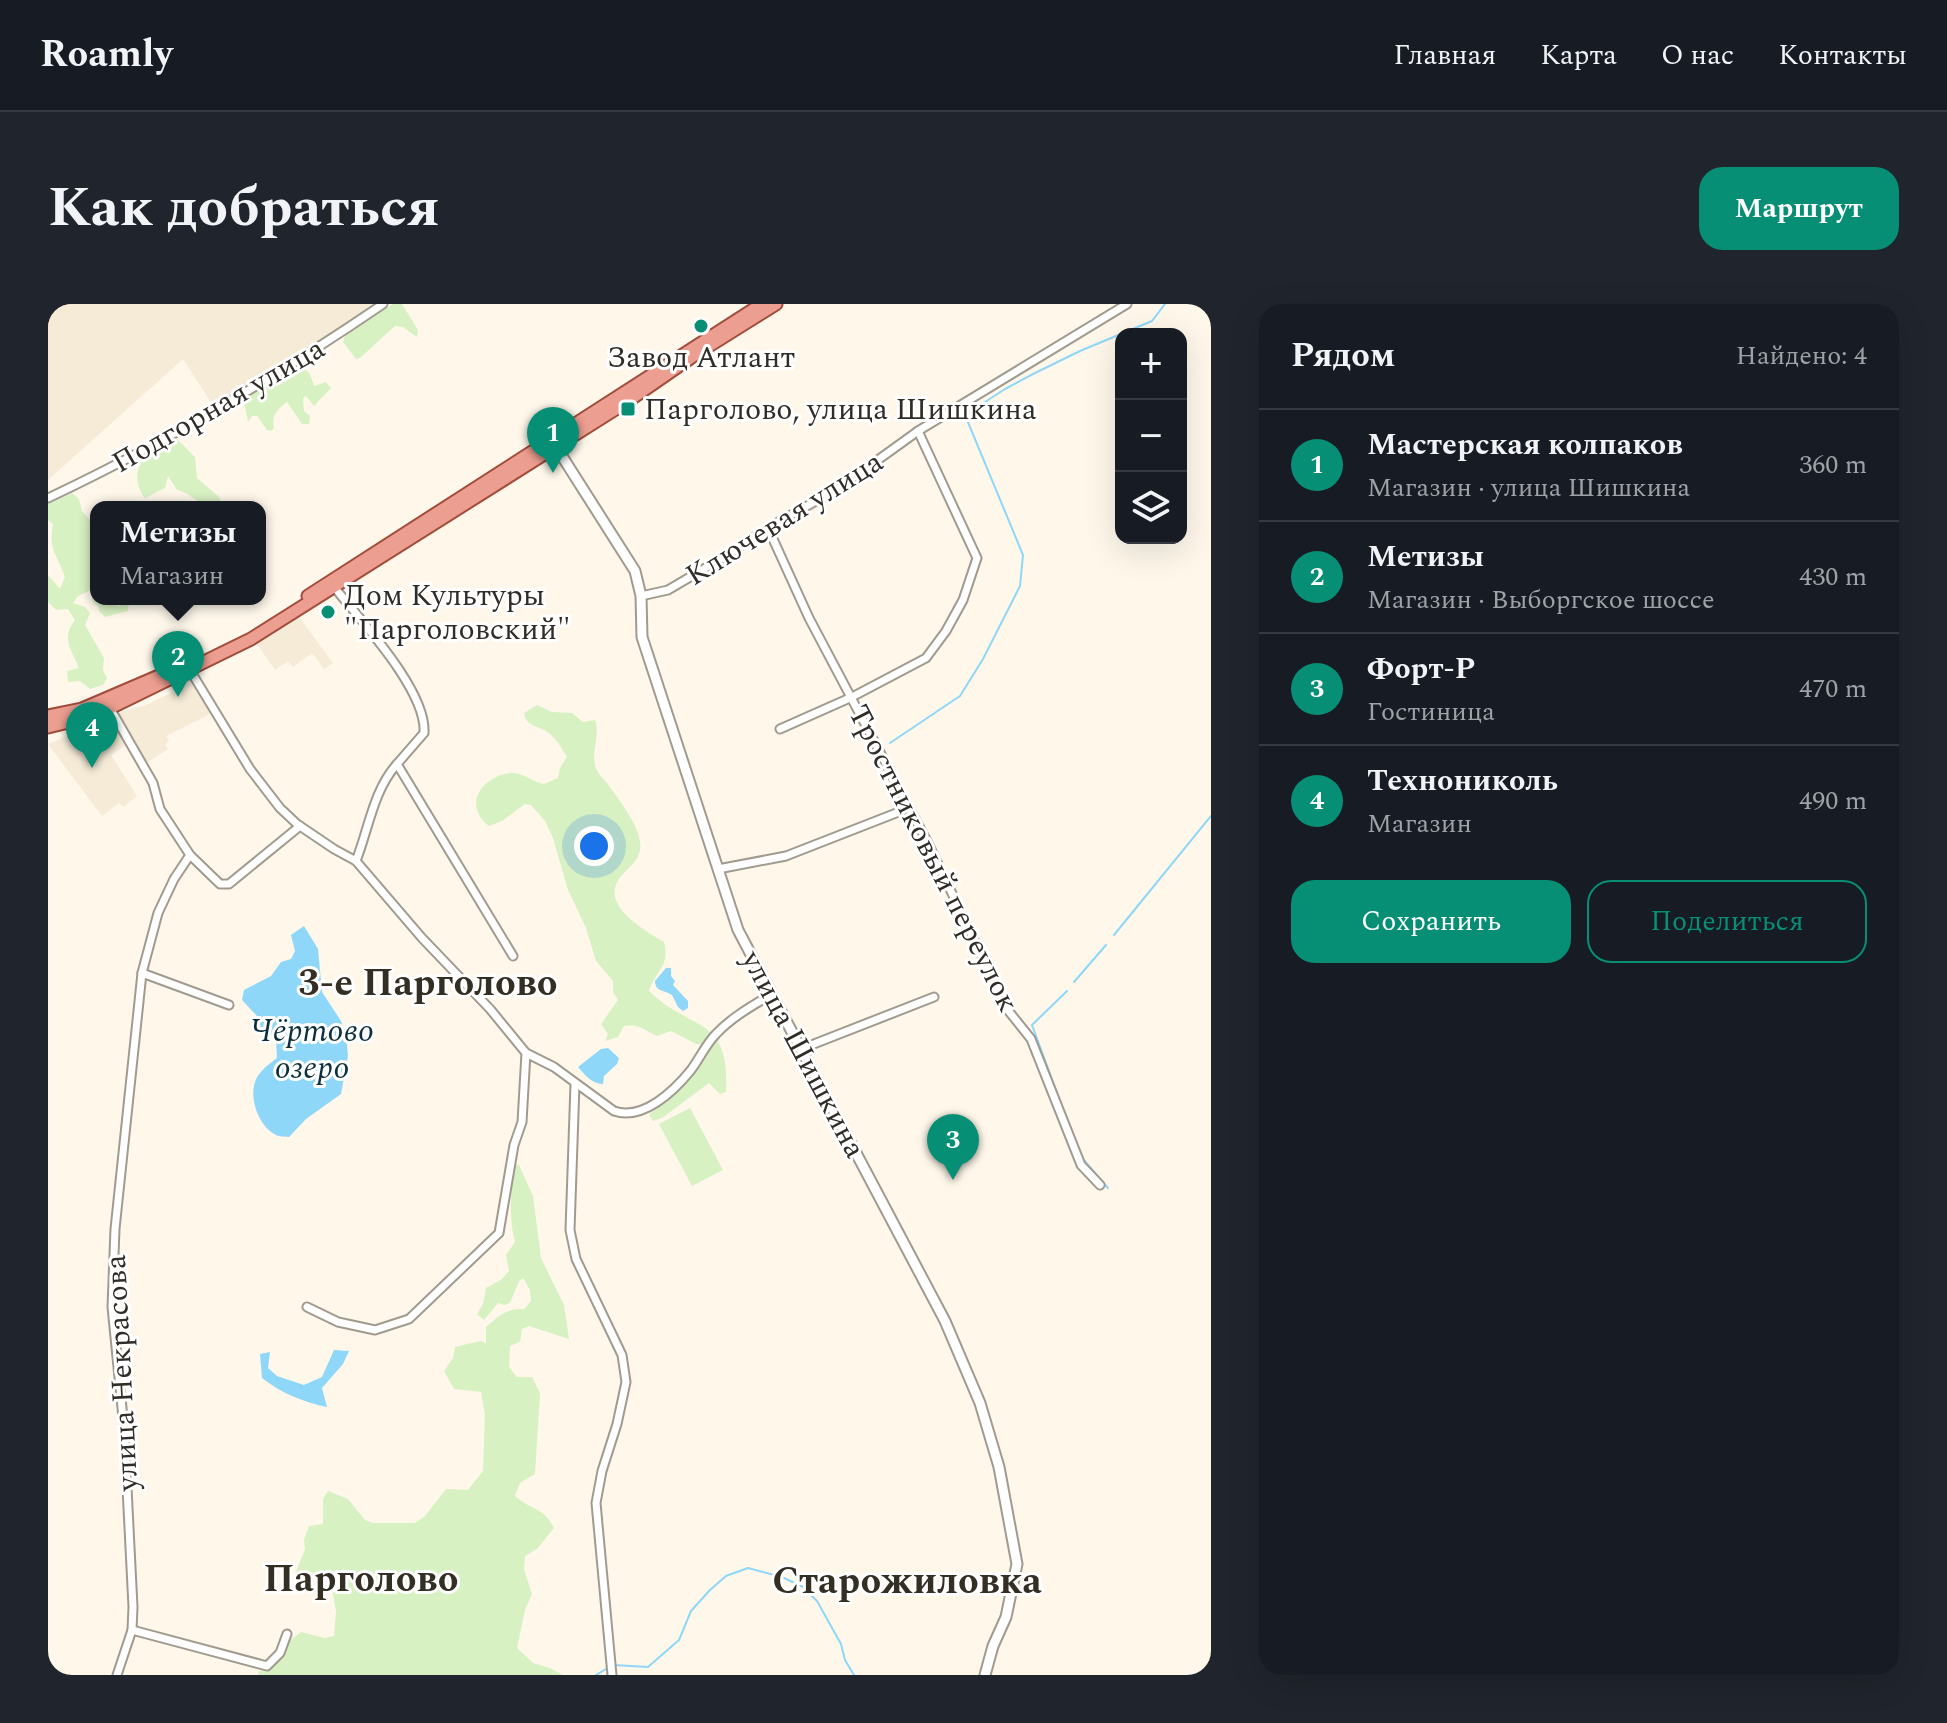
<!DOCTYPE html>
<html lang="ru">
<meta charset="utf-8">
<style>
body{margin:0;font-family:Spectral,serif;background:#20242c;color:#f1f3f6}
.controls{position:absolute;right:24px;top:24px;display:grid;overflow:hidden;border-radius:16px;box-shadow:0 8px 32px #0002}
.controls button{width:72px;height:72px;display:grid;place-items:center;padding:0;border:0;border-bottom:2px solid #363941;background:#171b24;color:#f1f3f6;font:40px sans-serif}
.you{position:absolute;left:546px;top:542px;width:28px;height:28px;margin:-20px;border:6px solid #fff;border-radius:50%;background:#1a73e8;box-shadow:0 0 0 12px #1a73e833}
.badge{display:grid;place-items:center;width:52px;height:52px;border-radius:50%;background:#078f76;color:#fff;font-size:26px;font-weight:700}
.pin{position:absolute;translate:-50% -66px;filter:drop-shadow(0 2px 4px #0008)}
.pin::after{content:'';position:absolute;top:42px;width:28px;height:24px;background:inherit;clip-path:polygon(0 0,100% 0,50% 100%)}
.popup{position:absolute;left:42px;top:197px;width:176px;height:104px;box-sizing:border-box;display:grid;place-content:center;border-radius:16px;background:#171b24;filter:drop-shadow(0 2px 6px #0005);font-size:26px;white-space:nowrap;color:#9ea1a6}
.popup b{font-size:30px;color:#f1f3f6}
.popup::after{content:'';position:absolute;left:50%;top:100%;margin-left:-16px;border:16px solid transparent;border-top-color:#171b24}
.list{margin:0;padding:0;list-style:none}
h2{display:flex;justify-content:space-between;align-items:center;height:104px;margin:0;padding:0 32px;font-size:34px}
h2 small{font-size:26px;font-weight:400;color:#9ea1a6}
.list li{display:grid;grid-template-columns:52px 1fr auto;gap:24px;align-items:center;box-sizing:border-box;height:112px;padding:0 32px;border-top:2px solid #363941}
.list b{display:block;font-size:30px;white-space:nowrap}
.list p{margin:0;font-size:26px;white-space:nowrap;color:#9ea1a6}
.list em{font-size:26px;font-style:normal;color:#9ea1a6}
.actions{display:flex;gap:16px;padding:24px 32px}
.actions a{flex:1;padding:18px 0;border:2px solid #078f76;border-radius:24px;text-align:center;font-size:28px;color:#078f76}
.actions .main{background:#078f76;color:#fff}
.icon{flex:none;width:44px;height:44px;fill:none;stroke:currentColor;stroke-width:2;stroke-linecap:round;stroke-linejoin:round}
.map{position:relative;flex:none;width:1163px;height:1371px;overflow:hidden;border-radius:24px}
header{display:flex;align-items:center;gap:48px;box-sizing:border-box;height:112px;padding:0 40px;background:#171b24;border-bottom:2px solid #363941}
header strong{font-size:38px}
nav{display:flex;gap:44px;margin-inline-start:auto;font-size:28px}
.intro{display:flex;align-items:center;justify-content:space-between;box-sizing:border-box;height:192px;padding:0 48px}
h1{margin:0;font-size:56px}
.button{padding:20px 36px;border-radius:24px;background:#078f76;color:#fff;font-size:28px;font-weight:700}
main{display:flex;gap:48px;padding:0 48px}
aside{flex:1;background:#171b24;border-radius:24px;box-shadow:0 8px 32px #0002}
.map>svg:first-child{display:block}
.built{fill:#f5ebd7}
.green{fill:#d8f1c3}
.water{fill:#8ed7f9}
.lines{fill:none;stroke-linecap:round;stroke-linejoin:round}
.stream{stroke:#8ed7f9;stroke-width:2}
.minor-casing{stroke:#a19b8f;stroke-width:11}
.tertiary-casing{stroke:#a19b8f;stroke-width:13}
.primary-casing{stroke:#a24d3c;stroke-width:15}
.minor{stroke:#fff;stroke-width:7}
.tertiary{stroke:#fff;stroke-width:9}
.primary{stroke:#ec9e90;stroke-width:11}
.poi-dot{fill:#078f76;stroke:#fff;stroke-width:3}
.labels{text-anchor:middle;stroke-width:6;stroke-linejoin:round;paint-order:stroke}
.poi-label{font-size:30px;fill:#302d28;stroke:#fff;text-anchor:start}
.street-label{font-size:30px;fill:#302d28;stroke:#fff}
.water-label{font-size:32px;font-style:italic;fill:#0d2f3d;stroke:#fff}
.district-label{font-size:38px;font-weight:bold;fill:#342f25;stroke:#fff}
</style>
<header>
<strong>Roamly</strong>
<nav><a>Главная</a><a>Карта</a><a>О нас</a><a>Контакты</a></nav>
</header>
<div class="intro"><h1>Как добраться</h1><a class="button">Маршрут</a></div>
<main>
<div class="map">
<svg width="1163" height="1371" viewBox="0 0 1163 1371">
<rect width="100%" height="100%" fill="#fef7ea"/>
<!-- built -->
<g class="built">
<polygon points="0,0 325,0 215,75 166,103 135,55 0,176"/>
<polygon points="251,313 285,359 276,365 264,349 245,363 240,357 227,366 209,340"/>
<polygon points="146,378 162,410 118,432 121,437 117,441 120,445 97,460 67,413 75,407 96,402"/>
<polygon points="61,415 78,441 63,451 89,492 75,503 71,499 54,512 0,440"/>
</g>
<!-- green -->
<g class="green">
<polygon points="345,0 354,0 370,26 369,33 355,23 347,22 312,54 308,55 295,38 298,29"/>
<path d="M 253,61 L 262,70 L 266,82 L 278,78 L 283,84 L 266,102 L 258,92 L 255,94 L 256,107 L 262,112 L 261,120 L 254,120 L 239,98 C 230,105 223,111 226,124 L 223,127 L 219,126 L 209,112 L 204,112 L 200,118 L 196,98 L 200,92 Z"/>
<path d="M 129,135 L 147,153 L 149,174 L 171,193 L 175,203 C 146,203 149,191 129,186 L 120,172 L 117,184 L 97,194 C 77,167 100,139 129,135 Z"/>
<path d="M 24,189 L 31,195 L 34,207 L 48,223 L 48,263 L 42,268 L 48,284 L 30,292 L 25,299 L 37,303 L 42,309 L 37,321 L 56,354 L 55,366 L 59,374 L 55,381 L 42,385 L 32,377 L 20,378 L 19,367 L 31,364 C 23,345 13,334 27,316 L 20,305 L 8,306 L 0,298 L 0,271 L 12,285 L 17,273 C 9,250 0,246 5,220 L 0,216 L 0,200 Z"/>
<polygon points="48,292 48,295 64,295 70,303 76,299 75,295 81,295 80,307 57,313 51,307 51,303 45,298 44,294"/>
<path d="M 489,401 L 504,408 L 524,409 L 535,418 L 547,416 C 553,431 542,447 548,464 C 550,470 555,474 559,479 C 570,495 590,519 592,538 C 595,555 580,563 571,575 C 552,602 598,627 616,638 C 622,664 608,665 601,687 C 644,729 682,710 678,788 L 672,790 L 661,779 L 614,814 L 605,817 L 601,811 L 651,764 L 660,740 L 648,740 L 623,727 L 609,732 C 598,727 589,719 576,722 L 570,733 L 557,737 L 560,730 L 553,720 L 570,696 L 565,688 L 565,677 L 548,657 L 538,624 L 520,586 L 505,534 L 497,517 L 483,501 L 477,500 L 454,517 L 441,522 C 415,502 432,474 461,469 C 473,467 484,478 496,480 L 510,474 L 512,464 L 519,453 C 514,445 509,436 502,430 C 492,421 478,424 476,409 Z"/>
<polygon points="642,804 675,866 644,882 611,820"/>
<path d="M 467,860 L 471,861 L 485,892 L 493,954 L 516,1001 L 521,1035 L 481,1022 L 474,1025 L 472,1038 L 462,1042 L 461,1063 L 469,1073 L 484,1073 L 492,1089 L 487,1170 L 472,1179 L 467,1192 C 482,1206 495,1202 506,1224 L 489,1245 L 477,1252 L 476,1265 L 484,1290 L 477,1306 L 469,1344 L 485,1359 L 502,1364 L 515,1371 L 210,1371 L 211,1367 C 229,1367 230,1354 238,1341 C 241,1336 248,1332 253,1328 L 277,1334 L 286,1332 L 288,1308 L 281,1266 L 258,1279 L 246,1273 L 257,1245 L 256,1236 L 261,1222 L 275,1220 L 275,1195 L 280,1187 L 300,1195 L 317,1216 L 325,1219 L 367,1219 L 377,1212 L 398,1185 L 420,1186 L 435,1167 L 437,1111 L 433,1088 L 406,1085 L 396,1067 L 405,1054 L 407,1043 L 432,1037 L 438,1039 L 438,1023 C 451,1012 458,1004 476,1005 L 483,997 L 482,986 L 475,974 L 471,977 L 462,999 L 456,1001 L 450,999 L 436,1016 L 429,1010 L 435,1000 L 438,984 L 454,975 L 461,967 L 458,951 L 467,938 C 460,911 463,887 467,860 Z"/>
</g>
<!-- water -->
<g class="water">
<path d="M 256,622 L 270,645 L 274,688 L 293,717 L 298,731 L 300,752 L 293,790 L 258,815 L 241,833 C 240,833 228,832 228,831 C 211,823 201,795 207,778 C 211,767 220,761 229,754 L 228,736 L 213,724 L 210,713 L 194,696 L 196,686 L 223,672 L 233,658 L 243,655 L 247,647 L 243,631 Z"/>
<path d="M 618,664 L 623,664 L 623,672 L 627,677 L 625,681 L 640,697 L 640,704 L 635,707 L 630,703 L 624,691 C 617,686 607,688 607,677 Z"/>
<path d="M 560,744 L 571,754 L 569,760 L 556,772 L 555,780 C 544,780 537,771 530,763 L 553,745 Z"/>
<path d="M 286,1046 L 301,1047 L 295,1060 L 274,1084 L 279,1103 C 255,1098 233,1089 214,1074 L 212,1050 L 222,1048 L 220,1064 L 229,1072 L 256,1081 L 274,1073 Z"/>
</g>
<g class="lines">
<!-- stream -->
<g class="stream">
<polyline points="842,439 912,392 935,355 972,282 975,251 917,111 957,85 985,70 1032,47 1104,17 1117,0"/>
<polyline points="1066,631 1163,512"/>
<polyline points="1026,678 1058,641"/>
<polyline points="1015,805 984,721 1019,687"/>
<polyline points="1020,819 1035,855 1060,884"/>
<polyline points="565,1361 600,1363 631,1336 643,1307 662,1286 678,1272 700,1264 734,1273 755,1283 769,1297 793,1340 797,1356 806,1371"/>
<polyline points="548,1371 558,1365"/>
</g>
<defs>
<g id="minor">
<path d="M 0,194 C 117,139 228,73 335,0"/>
<polyline points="720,224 761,314 881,541 959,705 983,735 1033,861 1052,881"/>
<path d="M 287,284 C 313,317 379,387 376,429 L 349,460 L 465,652"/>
<polyline points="593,292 620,286 676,253 720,224 791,184 870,127 1079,0"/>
<polyline points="142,366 202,465 232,504 249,520 286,545 308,557 374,634 442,705 478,749 474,818 466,841 451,929 361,1015 327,1026 290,1018 259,1003"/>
<polyline points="62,404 105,479 112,505 142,551 172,580 181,580 252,522"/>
<polyline points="732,425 804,393 878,354 898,327 915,296 929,254 870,127"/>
<path d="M 308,557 C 321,524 325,487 349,460"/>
<polyline points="670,565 738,552 861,504"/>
<polyline points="94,669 181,701"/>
<polyline points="753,745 886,693"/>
<path d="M 478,749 L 506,763 L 566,807 C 595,817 626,787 643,766 C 652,754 658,740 668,730 C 684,713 704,702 724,690"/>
<polyline points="527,780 522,926 528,955 574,1051 578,1078 569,1120 554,1167 548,1199 564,1371"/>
<polyline points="84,1326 219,1362 232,1349 239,1330"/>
<polyline points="69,1371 84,1326 85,1303 76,1124 64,1003 67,925 94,669 110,609 126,575 142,551"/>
</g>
<polyline id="tertiary" points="505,138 587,267 593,292 594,333 690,626 897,1017 932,1099 951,1163 969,1260 958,1313 945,1342 937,1371"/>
<g id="primary">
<polyline points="260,292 714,0"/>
<polyline points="0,412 34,405 111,372"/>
<polyline points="0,423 37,414 62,404 203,335 577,99 648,50 728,0"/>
</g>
</defs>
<!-- minor casing -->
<use href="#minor" class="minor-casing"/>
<!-- tertiary casing -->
<use href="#tertiary" class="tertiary-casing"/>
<!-- primary casing -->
<use href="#primary" class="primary-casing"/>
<!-- minor -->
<use href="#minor" class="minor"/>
<!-- tertiary -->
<use href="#tertiary" class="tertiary"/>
<!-- primary -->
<use href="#primary" class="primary"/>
</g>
<!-- markers -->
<g class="poi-dot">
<circle cx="653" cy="22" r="8"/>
<rect x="572" y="97" width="16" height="16" rx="4"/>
<circle cx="280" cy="308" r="8"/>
</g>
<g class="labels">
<!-- poi labels -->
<g class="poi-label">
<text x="653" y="63" text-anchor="middle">Завод Атлант</text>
<text x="596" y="115">Парголово, улица Шишкина</text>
<text x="296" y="301">Дом Культуры<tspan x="296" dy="34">"Парголовский"</tspan></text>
</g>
<!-- street labels -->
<g class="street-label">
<text transform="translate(170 101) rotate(-30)" y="10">Подгорная улица</text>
<text transform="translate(736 214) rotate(-32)" y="10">Ключевая улица</text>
<text transform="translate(886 554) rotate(63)" y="10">Тростниковый переулок</text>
<text transform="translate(756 750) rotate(62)" y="10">улица Шишкина</text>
<text transform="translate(73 1069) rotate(-93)" y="10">улица Некрасова</text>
</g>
<!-- water labels -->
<g class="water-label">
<text x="264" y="737">Чёртово<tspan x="264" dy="37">озеро</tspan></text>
</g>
<!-- district labels -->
<g class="district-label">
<text x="380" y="691">3-е Парголово</text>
<text x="313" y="1287">Парголово</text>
<text x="859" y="1289">Старожиловка</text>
</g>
</g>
</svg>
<div class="controls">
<button>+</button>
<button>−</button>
<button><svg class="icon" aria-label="layers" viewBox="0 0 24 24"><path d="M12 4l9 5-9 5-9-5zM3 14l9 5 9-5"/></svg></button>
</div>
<div class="you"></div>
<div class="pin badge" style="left:505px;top:169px">1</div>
<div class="pin badge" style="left:130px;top:393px">2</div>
<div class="popup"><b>Метизы</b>Магазин</div>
<div class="pin badge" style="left:905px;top:876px">3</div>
<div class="pin badge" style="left:44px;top:464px">4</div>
</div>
<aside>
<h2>Рядом<small>Найдено: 4</small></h2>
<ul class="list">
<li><span class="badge">1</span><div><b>Мастерская колпаков</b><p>Магазин · улица Шишкина</p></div><em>360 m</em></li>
<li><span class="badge">2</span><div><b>Метизы</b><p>Магазин · Выборгское шоссе</p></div><em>430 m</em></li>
<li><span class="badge">3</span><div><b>Форт-Р</b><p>Гостиница</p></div><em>470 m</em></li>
<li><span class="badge">4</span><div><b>Технониколь</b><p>Магазин</p></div><em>490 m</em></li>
</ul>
<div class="actions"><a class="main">Сохранить</a><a>Поделиться</a></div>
</aside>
</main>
